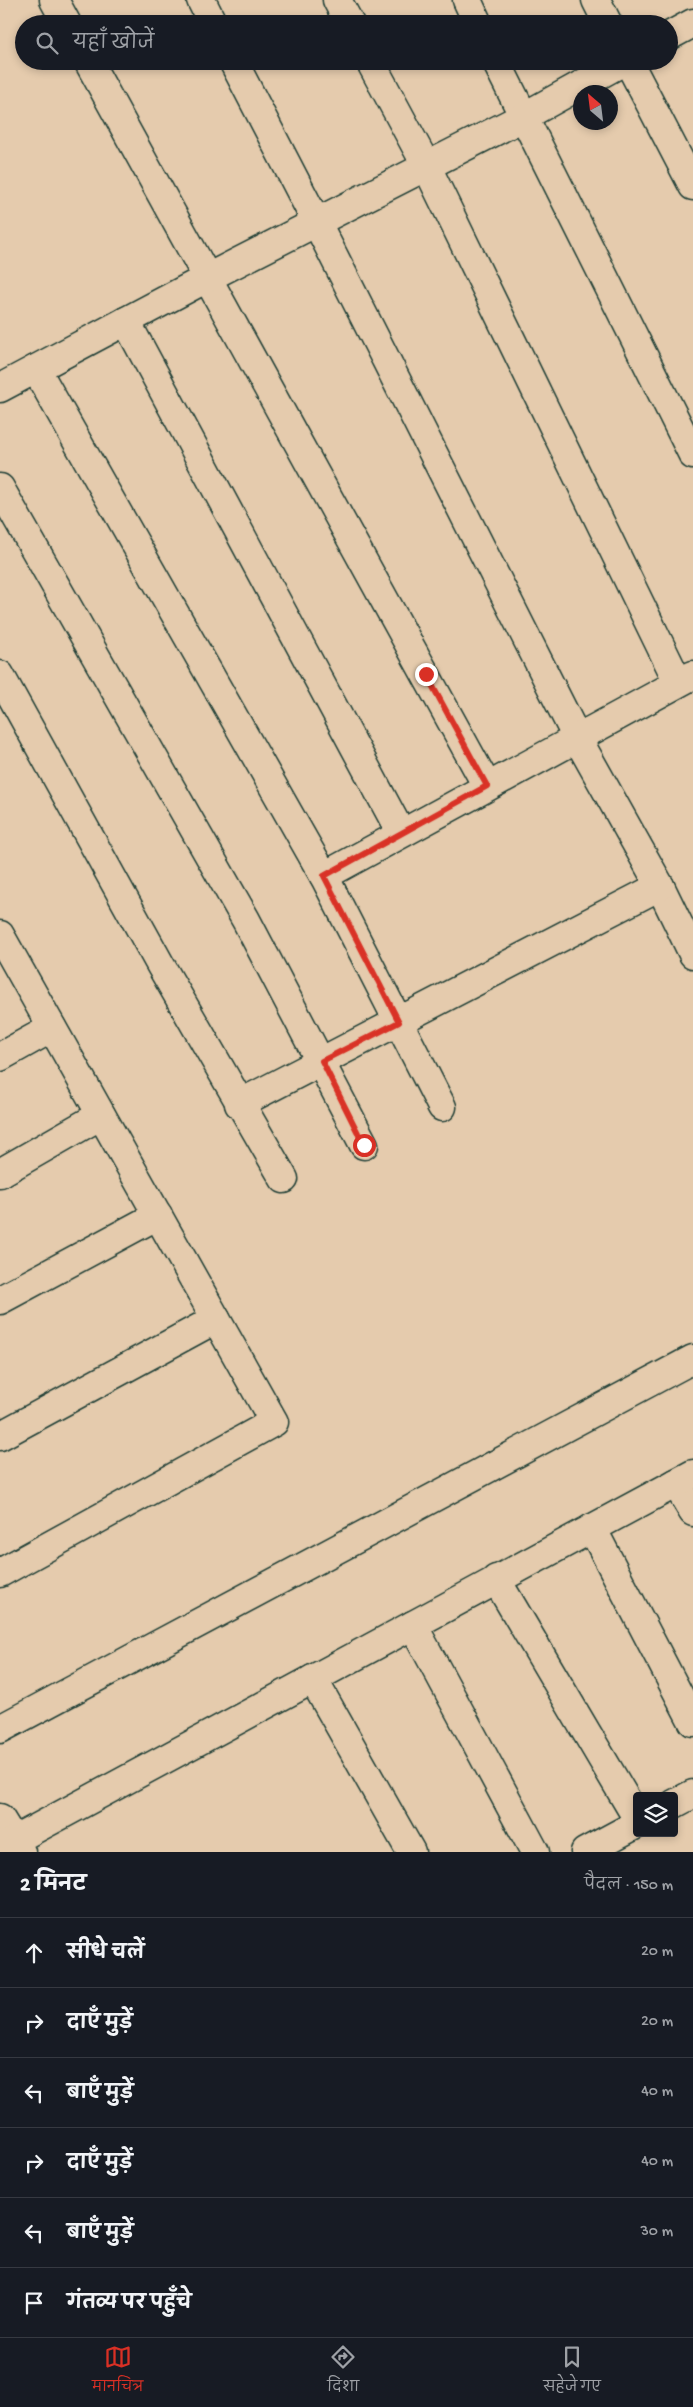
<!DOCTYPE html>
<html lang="hi">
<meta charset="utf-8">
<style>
body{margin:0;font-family:"Gochi Hand","Playpen Sans Deva",sans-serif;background:#242831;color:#f1f3f6}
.controls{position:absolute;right:15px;bottom:15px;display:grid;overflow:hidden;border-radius:5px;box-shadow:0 2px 8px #0003}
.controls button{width:45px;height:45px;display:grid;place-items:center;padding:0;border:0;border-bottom:1px solid #363941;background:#171b24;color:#f1f3f6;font:25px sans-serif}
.compass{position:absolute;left:573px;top:85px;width:45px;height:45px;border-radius:50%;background:#171b24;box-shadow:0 2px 8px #0003;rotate:332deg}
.stop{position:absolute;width:15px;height:15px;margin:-11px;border:4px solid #d93025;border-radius:50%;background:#fff}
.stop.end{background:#d93025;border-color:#fff;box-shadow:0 1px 5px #0008}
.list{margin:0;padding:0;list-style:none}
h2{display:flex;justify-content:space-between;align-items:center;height:65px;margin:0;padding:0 20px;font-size:21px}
h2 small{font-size:16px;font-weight:400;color:#9ea1a6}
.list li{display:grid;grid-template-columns:32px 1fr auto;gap:15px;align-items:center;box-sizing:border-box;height:70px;padding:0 20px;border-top:1px solid #363941}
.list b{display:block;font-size:19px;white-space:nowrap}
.list em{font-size:16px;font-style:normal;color:#9ea1a6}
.icon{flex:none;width:28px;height:28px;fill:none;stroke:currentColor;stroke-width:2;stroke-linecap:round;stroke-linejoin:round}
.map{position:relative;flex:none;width:693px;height:1852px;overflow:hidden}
.search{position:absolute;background:#171b24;box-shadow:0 2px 8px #0003;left:15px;right:15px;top:15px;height:55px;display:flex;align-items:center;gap:12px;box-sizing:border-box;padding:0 18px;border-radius:28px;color:#9ea1a6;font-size:19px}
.sheet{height:485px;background:#171b24}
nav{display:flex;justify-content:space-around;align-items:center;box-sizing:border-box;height:70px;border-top:1px solid #363941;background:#171b24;font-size:14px;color:#9ea1a6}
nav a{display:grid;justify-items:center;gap:2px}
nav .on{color:#d93025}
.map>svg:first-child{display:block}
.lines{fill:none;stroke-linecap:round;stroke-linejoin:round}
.street-casing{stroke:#1f3d34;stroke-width:31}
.street{stroke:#e5cbad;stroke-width:28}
.route{stroke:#d93025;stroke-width:6}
</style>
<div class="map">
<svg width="693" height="1852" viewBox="0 0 693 1852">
<rect width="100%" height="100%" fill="#e5cbad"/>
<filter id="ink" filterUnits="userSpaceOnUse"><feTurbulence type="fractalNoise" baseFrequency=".02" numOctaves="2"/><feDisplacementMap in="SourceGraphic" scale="10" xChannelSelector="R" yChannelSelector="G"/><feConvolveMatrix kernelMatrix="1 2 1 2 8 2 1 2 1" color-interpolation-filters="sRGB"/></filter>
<g filter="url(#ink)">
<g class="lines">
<defs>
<g id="street">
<polyline points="54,0 67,24"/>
<polyline points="201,0 213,24"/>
<polyline points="337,0 350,24"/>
<polyline points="467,0 478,24"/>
<polyline points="596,0 608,24"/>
<polyline points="669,36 693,23"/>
<polyline points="88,61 487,786"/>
<polyline points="233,61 317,223 576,736 660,886 693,954"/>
<polyline points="370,61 426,165 678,682"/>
<polyline points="496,61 693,455"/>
<polyline points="628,61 693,186"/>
<polyline points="126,321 401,833"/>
<polyline points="36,369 324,876 442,1107"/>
<polyline points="0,388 207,278 523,117 624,61"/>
<polyline points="0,488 246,920 364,1145"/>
<polyline points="0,675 161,966 284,1179"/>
<polyline points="324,876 693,675"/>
<polyline points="0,935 274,1422 0,1573"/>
<polyline points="0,1057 52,1028"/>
<polyline points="239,1104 660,886"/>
<polyline points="0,1173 101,1115"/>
<polyline points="0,1300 158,1215"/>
<polyline points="0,1436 216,1319"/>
<polyline points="676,1483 693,1512"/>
<polyline points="592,1528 693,1722"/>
<polyline points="496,1579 637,1818"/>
<polyline points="413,1625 535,1852"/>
<polyline points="313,1679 411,1852"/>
<polyline points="0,1729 693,1359"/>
<polyline points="674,1804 693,1794"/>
<polyline points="0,1818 21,1852"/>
<polyline points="0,1848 693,1474"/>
<polyline points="585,1852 637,1824"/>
</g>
</defs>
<!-- street casing -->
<use href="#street" class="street-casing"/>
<!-- street -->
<use href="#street" class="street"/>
</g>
</g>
<g class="lines" filter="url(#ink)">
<!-- route -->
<polyline class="route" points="364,1145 322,1061 399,1022 324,876 487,786 426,674"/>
</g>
</svg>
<div class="controls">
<button><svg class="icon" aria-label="layers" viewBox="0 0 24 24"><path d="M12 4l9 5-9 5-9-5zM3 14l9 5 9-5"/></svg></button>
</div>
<svg class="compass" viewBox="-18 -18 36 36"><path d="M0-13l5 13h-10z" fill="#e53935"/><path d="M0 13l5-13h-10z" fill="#9ea1a6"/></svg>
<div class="stop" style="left:364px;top:1145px"></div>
<div class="stop end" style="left:426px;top:674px"></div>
<div class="search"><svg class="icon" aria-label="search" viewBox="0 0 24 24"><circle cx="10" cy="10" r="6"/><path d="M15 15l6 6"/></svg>यहाँ खोजें</div>
</div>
<section class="sheet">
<h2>2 मिनट<small>पैदल · 150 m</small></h2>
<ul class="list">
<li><svg class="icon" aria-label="ahead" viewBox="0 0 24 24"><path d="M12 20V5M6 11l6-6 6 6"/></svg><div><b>सीधे चलें</b></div><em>20 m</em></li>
<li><svg class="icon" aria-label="right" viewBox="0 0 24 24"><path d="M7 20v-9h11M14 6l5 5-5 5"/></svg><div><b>दाएँ मुड़ें</b></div><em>20 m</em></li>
<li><svg class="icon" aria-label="left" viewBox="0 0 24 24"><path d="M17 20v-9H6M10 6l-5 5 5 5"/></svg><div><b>बाएँ मुड़ें</b></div><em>40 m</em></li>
<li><svg class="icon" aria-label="right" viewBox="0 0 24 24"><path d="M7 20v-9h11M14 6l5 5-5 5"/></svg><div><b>दाएँ मुड़ें</b></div><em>40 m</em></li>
<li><svg class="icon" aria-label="left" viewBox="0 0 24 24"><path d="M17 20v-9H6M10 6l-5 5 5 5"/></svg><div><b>बाएँ मुड़ें</b></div><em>30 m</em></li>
<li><svg class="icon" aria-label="arrive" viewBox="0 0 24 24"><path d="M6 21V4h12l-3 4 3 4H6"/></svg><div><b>गंतव्य पर पहुँचे</b></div></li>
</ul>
</section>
<nav>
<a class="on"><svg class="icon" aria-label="map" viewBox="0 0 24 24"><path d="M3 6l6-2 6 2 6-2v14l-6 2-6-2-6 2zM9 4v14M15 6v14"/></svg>मानचित्र</a>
<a><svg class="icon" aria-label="directions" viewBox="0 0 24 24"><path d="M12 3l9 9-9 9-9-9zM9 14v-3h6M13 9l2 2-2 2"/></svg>दिशा</a>
<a><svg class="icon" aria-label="saved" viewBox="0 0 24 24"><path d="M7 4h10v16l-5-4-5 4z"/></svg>सहेजे गए</a>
</nav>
